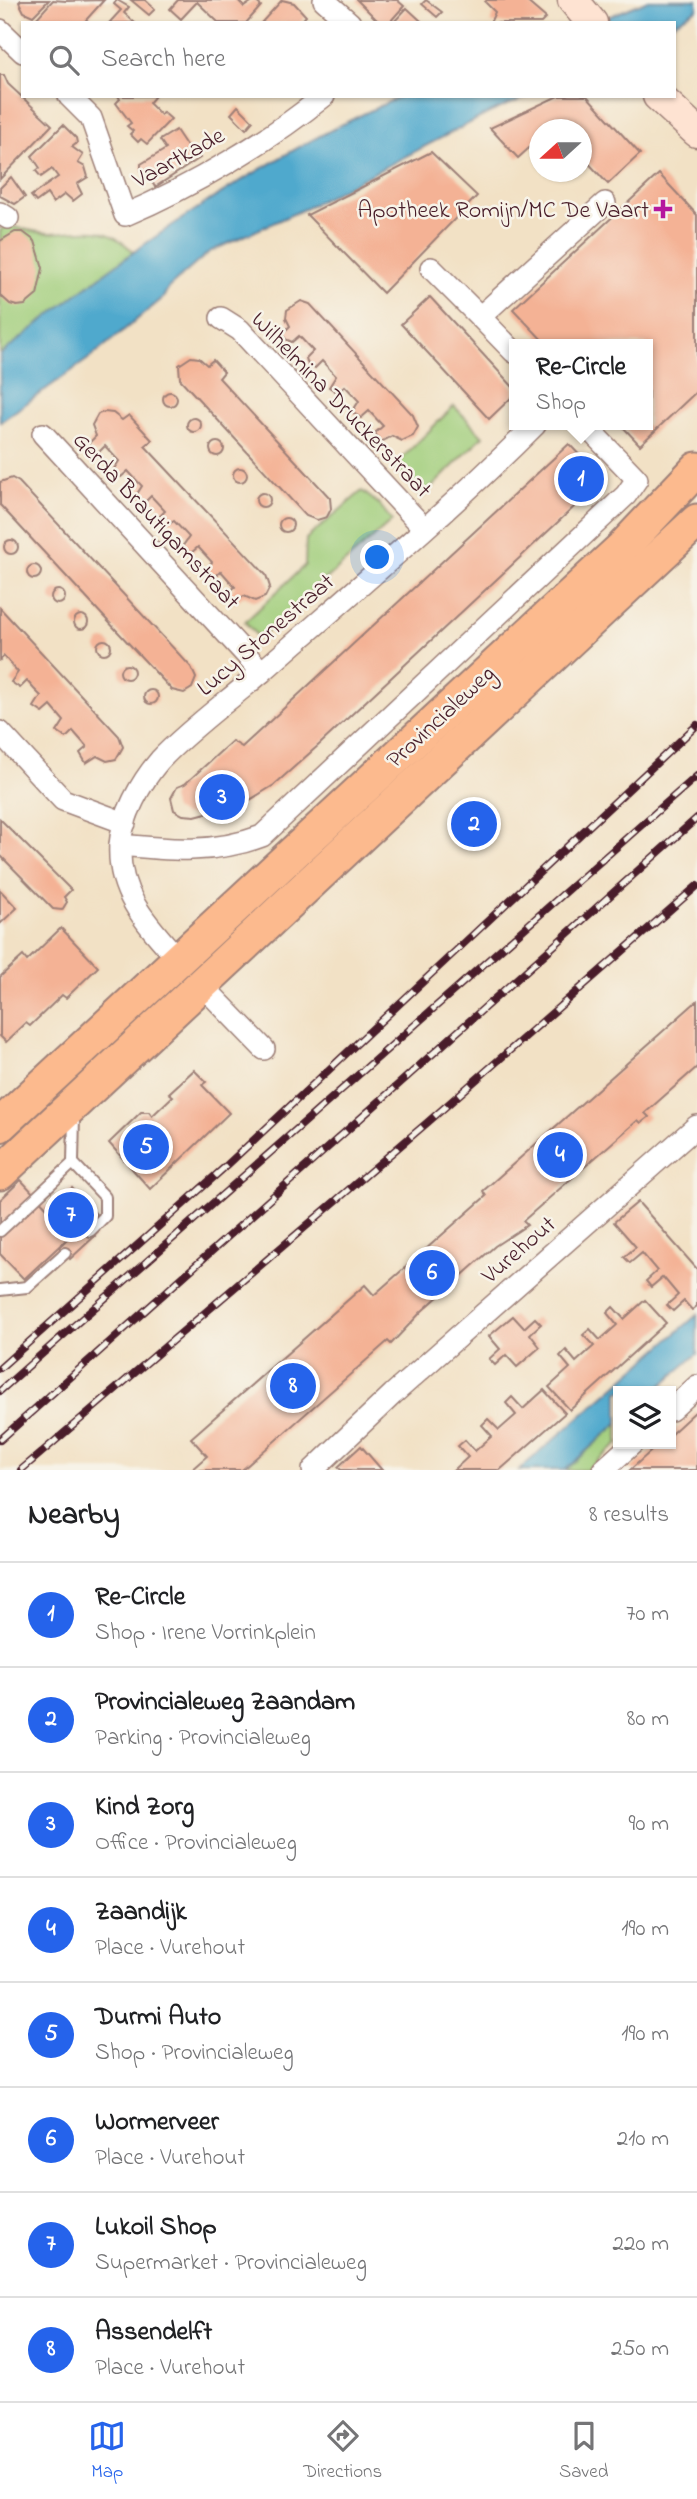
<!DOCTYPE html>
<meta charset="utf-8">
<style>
body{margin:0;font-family:"Indie Flower",sans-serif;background:#f2f2f2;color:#202124}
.controls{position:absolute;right:21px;bottom:21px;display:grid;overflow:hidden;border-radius:0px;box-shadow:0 2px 5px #0004}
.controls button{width:63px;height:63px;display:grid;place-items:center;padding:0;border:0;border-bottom:2px solid #e0e0e0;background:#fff;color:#202124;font:35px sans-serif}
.compass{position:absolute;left:529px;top:119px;width:63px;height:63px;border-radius:50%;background:#fff;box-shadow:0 2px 5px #0004;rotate:249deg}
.you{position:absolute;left:378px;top:558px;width:24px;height:24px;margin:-18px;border:5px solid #fff;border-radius:50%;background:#1a73e8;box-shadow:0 0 0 10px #1a73e833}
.badge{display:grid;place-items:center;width:46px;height:46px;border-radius:50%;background:#2563eb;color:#fff;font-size:23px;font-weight:700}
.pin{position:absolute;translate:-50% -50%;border:4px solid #fff;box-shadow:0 2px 7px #0006}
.popup{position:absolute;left:509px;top:339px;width:144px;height:91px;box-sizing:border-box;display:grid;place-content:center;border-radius:0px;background:#fff;filter:drop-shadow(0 2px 5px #0005);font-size:23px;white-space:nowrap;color:#757577}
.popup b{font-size:26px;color:#202124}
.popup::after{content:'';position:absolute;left:50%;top:100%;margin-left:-14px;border:14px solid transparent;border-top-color:#fff}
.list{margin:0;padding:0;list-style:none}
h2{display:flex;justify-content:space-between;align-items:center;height:91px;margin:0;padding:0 28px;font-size:30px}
h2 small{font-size:23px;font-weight:400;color:#757577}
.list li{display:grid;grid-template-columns:46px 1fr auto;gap:21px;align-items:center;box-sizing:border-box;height:105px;padding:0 28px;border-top:2px solid #e0e0e0}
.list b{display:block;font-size:26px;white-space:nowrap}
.list p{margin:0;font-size:23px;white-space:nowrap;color:#757577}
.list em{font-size:23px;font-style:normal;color:#757577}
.icon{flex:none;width:38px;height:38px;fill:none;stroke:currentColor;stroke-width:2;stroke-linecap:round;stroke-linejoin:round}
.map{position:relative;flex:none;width:697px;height:1470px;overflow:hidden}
.search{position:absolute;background:#fff;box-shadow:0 2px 5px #0004;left:21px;right:21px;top:21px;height:77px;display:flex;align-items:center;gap:18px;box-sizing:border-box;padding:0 24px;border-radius:0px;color:#757577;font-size:26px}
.sheet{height:931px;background:#fff}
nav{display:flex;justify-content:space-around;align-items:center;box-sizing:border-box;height:98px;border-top:2px solid #e0e0e0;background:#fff;font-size:19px;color:#757577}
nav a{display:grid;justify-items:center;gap:4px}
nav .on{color:#2563eb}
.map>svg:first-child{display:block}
.green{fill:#a1ce7b;stroke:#767653;stroke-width:2}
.water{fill:#4fa9cd;stroke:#4c647c;stroke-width:2}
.building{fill:#f4b295}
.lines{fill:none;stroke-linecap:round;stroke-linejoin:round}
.lane-casing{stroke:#9e8078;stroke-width:14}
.street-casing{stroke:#9e8078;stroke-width:24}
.secondary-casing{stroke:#9e8078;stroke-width:33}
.primary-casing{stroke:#9e8078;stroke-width:37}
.lane{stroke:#fff;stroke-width:10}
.street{stroke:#fff;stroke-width:21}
.secondary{stroke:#fee3d2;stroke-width:30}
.primary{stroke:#fcba8e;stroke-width:33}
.rail-casing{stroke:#4a1f2b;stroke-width:8}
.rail{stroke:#f7f3e8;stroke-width:5;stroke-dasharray:16;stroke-linecap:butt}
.poi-dot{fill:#b5179e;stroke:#f7f3e8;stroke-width:2.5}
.labels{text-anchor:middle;stroke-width:5;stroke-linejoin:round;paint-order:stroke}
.street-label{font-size:24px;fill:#4a1f2b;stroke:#f7f3e8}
.poi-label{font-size:24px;fill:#4a1f2b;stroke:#f7f3e8;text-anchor:end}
</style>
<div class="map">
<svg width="697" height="1470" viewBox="0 0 697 1470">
<rect width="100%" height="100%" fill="#f7f3e8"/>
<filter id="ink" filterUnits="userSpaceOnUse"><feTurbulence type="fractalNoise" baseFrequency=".0143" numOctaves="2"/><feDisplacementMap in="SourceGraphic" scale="14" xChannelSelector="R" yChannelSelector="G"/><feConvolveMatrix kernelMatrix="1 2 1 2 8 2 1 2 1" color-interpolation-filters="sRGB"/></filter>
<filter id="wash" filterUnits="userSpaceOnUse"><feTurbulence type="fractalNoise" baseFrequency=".00686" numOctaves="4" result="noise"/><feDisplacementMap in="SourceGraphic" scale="28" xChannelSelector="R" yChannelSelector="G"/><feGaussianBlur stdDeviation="1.57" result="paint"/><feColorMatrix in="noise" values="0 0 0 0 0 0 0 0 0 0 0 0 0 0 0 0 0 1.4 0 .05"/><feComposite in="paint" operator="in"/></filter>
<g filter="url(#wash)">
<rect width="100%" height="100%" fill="#f2e1c5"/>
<!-- green -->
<g class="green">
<path d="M 6,225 C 20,228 36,233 50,233 C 89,232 102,222 134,252 L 0,355 L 0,231 Z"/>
<polygon points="454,406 483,436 422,497 393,467"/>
<polygon points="362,491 379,504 392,521 259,638 245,622 305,565 306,539"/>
<polygon points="618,1423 618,1443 587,1470 565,1470"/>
</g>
<!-- water -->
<g class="water">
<polygon points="648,0 697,0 697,9 674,23 594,23"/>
<path d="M 402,96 L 529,96 L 489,113 L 304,209 L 209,252 L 168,288 L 163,298 L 91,357 L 0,422 L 0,355 C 123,254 255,161 402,96 Z"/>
<polygon points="697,1315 697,1354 655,1391 618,1391 618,1423 565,1470 519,1470"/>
</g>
<g id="blocks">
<!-- building -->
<g class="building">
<polygon points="21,0 49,0 33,16 24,12 19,2"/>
<polygon points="53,0 66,1 104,0 86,20 89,23 37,23 36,19"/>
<polygon points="117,0 129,7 124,13 135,23 109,23 121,10 114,4"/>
<polygon points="131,0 145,0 155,9 149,15"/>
<polygon points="178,0 238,0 244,7 254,0 261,6 246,23 219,23 197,2 181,19 170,9"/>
<polygon points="282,0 294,3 306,16 300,23 261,23"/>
<polygon points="357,0 397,0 404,6 389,23 380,23"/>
<polygon points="426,0 442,12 437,17 422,4"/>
<polygon points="487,0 525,0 546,18 541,23 490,23 495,12 485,2"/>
<polygon points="407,8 421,21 423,23 393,23"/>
<polygon points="0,75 4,75 8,84 52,125 0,179"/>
<polygon points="118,96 155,96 149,103 161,115 163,112 171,119 147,144 141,139 138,142 130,134 133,131 127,126 131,123 116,103 120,99"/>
<polygon points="558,96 587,96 640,154 608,184 582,156 582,130 557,130 553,125 549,130 540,130 540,138 518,158 490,128"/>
<polygon points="238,106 253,121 246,129 231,114"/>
<polygon points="63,125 76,138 77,143 72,147 83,155 78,163 85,167 88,177 77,184 82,194 73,201 65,194 53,203 47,194 36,202 31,196 58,177 52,169 41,177 36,171 40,168 32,156"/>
<polygon points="176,130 190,151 193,148 200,158 155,187 148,175 141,170 141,164 166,149 160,140"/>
<polygon points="431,152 477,196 383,293 307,215"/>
<polygon points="659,174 697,215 697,391 640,445 621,425 648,425 648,344 546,344 513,309"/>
<polygon points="11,177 25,197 15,204 0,196 0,188"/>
<polygon points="15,232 23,232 35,241 43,268 37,295 25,305 17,306 10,304 0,295 0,241"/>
<polygon points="430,297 514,388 514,395 489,419 401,324"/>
<polygon points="301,301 310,304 413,415 418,427 413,436 402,441 392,436 381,442 375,433 383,426 369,411 361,418 352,412 359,401 345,386 338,393 329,387 336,376 322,361 315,368 308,365 306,358 313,351 299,336 292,342 285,339 283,333 290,326 286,318 287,310"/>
<polygon points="191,357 199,358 207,365 213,360 224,372 219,378 330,498 331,509 327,517 317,520 306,516 180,379 179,365"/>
<circle cx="170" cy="399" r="7"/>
<polygon points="104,412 113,413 122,420 129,415 152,440 145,446 266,575 270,587 265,597 255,601 244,596 233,603 228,593 235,587 221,571 214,578 205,572 212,562 198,547 191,553 182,547 189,537 174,521 164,527 158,518 165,511 151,496 144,503 135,497 142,486 128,471 121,477 112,472 119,461 105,446 98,453 91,450 89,443 96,436 92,425 98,414"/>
<circle cx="194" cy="425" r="7"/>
<circle cx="217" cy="449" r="7"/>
<polygon points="569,444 603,480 320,744 274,785 245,803 195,816 183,815 174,810 171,798 177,787 185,784 232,741 242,747"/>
<circle cx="240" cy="475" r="7"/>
<polygon points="12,478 19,482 191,667 196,678 192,688 184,693 172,690 0,505 0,482"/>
<circle cx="263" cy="500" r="7"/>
<circle cx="286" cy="525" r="7"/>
<circle cx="11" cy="547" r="7"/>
<circle cx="34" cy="572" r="7"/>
<circle cx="58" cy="597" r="7"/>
<polygon points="0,608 119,736 123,747 116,759 107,761 97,756 86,763 80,753 87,747 73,731 66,738 57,732 64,721 51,706 43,713 34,707 41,696 34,689 27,681 20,688 11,682 18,672 4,656 0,660"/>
<circle cx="81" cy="622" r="7"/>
<circle cx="104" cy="647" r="7"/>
<circle cx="127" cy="672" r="7"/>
<circle cx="151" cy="697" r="7"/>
<polygon points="0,819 71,890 64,897 67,902 62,910 53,909 0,855"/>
<polygon points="0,890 17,908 0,924"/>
<polygon points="61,928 98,967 66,998 62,995 30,1026 26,1023 6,1042 0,1036 0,977 23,956 27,961"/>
<polygon points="697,1001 697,1067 645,1113 649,1117 641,1123 638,1120 523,1221 527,1225 495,1246 422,1311 391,1344 388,1341 242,1470 191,1470 207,1456 191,1438 365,1285 374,1295 486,1196 483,1191"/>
<polygon points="194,1070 206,1082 202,1085 229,1113 150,1189 109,1143 141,1112 149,1112 152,1116 173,1096 169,1093"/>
<polygon points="21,1180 49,1210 72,1188 96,1214 86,1226 95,1236 70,1259 59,1247 69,1237 24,1279 0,1254 0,1200"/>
<polygon points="638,1202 697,1269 697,1306 692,1310 684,1301 673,1311 667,1305 678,1295 663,1277 651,1287 646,1281 657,1271 642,1253 630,1263 624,1257 636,1247 614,1222"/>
<polygon points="645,1300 666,1323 570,1410 549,1387 570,1368 560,1356 566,1350 576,1362 594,1346 583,1335 590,1329 600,1340 617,1325 607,1313 613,1307 624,1319"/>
<polygon points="513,1316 524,1328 535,1318 541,1324 530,1334 540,1347 517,1367 506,1355 495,1365 489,1359 500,1349 489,1336"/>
<polygon points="544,1390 565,1413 500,1470 454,1470 468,1457 458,1446 465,1440 475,1451 492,1436 482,1425 488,1419 499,1430 516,1415 506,1403 512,1397 523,1409"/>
<polygon points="697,1410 697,1470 630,1470 659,1444 671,1444 671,1434"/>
<polygon points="361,1446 382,1470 341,1470 338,1467"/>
</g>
</g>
</g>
<g filter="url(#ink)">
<use href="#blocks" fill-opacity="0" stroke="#9e8078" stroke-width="2"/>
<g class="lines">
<defs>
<g id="lane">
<polyline points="73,1163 105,1197 105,1216 90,1231"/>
<polyline points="0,1231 73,1163 74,1115"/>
<polyline points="0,1290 27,1287 65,1253"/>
</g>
<g id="street">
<polyline points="324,0 350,23"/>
<polyline points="0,30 23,52"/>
<path d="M 69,96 L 91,118 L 125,215 C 191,187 269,141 324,96"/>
<polyline points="0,213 8,218"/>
<polyline points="431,268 480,317"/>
<polyline points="221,318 240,330 424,528"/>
<polyline points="514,352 480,317 605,203"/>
<polyline points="43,434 262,672"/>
<polyline points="0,732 63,800 125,823"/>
<path d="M 120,845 C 171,850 214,854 262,836 L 626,495 L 637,479 L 585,425"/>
<path d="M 178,959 C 148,925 117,894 120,845 C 122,816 141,782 160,760 C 191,727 230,700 264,670 C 355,590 449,511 535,425"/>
<polyline points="201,984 264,1049"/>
<polyline points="671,1410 697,1386"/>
<polyline points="313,1470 393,1394 697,1126"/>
<polyline points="603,1470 632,1444"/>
</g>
<g id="secondary">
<polyline points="573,0 592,23"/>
<polyline points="658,96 697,132"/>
</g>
<g id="primary">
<polyline points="0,1125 623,547 697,469"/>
<polyline points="0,1173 697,521"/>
</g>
</defs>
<!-- lane casing -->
<use href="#lane" class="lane-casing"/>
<!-- street casing -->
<use href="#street" class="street-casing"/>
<!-- secondary casing -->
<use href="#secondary" class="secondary-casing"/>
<!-- primary casing -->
<use href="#primary" class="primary-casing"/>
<!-- lane -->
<use href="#lane" class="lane"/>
<!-- street -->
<use href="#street" class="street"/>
<!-- secondary -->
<use href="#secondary" class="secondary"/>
<!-- primary -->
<use href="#primary" class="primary"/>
<defs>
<g id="rail">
<polyline points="0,1368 225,1167 697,725"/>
<polyline points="0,1391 697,776"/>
<polyline points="0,1440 697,818"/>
<polyline points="21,1470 428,1122 697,886"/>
</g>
</defs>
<!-- rail casing -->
<use href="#rail" class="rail-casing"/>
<!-- rail -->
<use href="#rail" class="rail"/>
</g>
</g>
<!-- markers -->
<path class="poi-dot" d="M659.5 198.5h7v7h7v7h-7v7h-7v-7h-7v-7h7z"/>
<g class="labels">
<!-- street labels -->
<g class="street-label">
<text transform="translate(178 157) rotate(-29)" y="8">Vaartkade</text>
<text transform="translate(342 404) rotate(46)" y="8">Wilhelmina Druckerstraat</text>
<text transform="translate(157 520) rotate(47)" y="8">Gerda Brautigamstraat</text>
<text transform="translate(265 634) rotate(-41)" y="8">Lucy Stonestraat</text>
<text transform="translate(440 716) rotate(-43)" y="8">Provincialeweg</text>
<text transform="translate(518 1249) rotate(-41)" y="8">Vurehout</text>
</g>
<!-- poi labels -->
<g class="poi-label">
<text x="649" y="217">Apotheek Romijn/MC De Vaart</text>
</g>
</g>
</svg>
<div class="controls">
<button><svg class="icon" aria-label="layers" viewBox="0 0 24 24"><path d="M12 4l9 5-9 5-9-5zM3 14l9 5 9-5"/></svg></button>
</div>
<svg class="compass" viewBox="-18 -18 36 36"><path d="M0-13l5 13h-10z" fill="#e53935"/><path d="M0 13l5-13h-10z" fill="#757577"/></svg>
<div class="you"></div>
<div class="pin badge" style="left:581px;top:479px">1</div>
<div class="popup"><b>Re-Circle</b>Shop</div>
<div class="pin badge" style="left:474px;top:824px">2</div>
<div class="pin badge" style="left:222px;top:797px">3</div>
<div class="pin badge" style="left:560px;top:1155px">4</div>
<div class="pin badge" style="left:146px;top:1147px">5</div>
<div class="pin badge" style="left:432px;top:1273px">6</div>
<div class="pin badge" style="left:71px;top:1215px">7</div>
<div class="pin badge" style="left:293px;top:1386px">8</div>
<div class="search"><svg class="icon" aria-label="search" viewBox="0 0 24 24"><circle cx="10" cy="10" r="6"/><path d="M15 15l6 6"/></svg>Search here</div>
</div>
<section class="sheet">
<h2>Nearby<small>8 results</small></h2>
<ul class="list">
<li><span class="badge">1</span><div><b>Re-Circle</b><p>Shop · Irene Vorrinkplein</p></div><em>70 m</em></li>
<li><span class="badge">2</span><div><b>Provincialeweg Zaandam</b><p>Parking · Provincialeweg</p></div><em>80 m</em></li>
<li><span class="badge">3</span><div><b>Kind Zorg</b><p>Office · Provincialeweg</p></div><em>90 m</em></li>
<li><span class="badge">4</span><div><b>Zaandijk</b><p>Place · Vurehout</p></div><em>190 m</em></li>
<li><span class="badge">5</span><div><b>Durmi Auto</b><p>Shop · Provincialeweg</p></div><em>190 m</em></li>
<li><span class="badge">6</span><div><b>Wormerveer</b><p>Place · Vurehout</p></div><em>210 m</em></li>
<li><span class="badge">7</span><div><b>Lukoil Shop</b><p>Supermarket · Provincialeweg</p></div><em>220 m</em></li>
<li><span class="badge">8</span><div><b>Assendelft</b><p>Place · Vurehout</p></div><em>250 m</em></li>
</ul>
</section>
<nav>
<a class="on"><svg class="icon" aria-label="map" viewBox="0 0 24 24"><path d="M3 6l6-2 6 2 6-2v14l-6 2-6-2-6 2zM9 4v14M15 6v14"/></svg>Map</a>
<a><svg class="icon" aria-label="directions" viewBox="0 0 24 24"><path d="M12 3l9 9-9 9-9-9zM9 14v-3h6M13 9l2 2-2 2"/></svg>Directions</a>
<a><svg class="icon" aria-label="saved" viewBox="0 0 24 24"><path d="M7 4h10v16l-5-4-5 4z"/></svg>Saved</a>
</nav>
